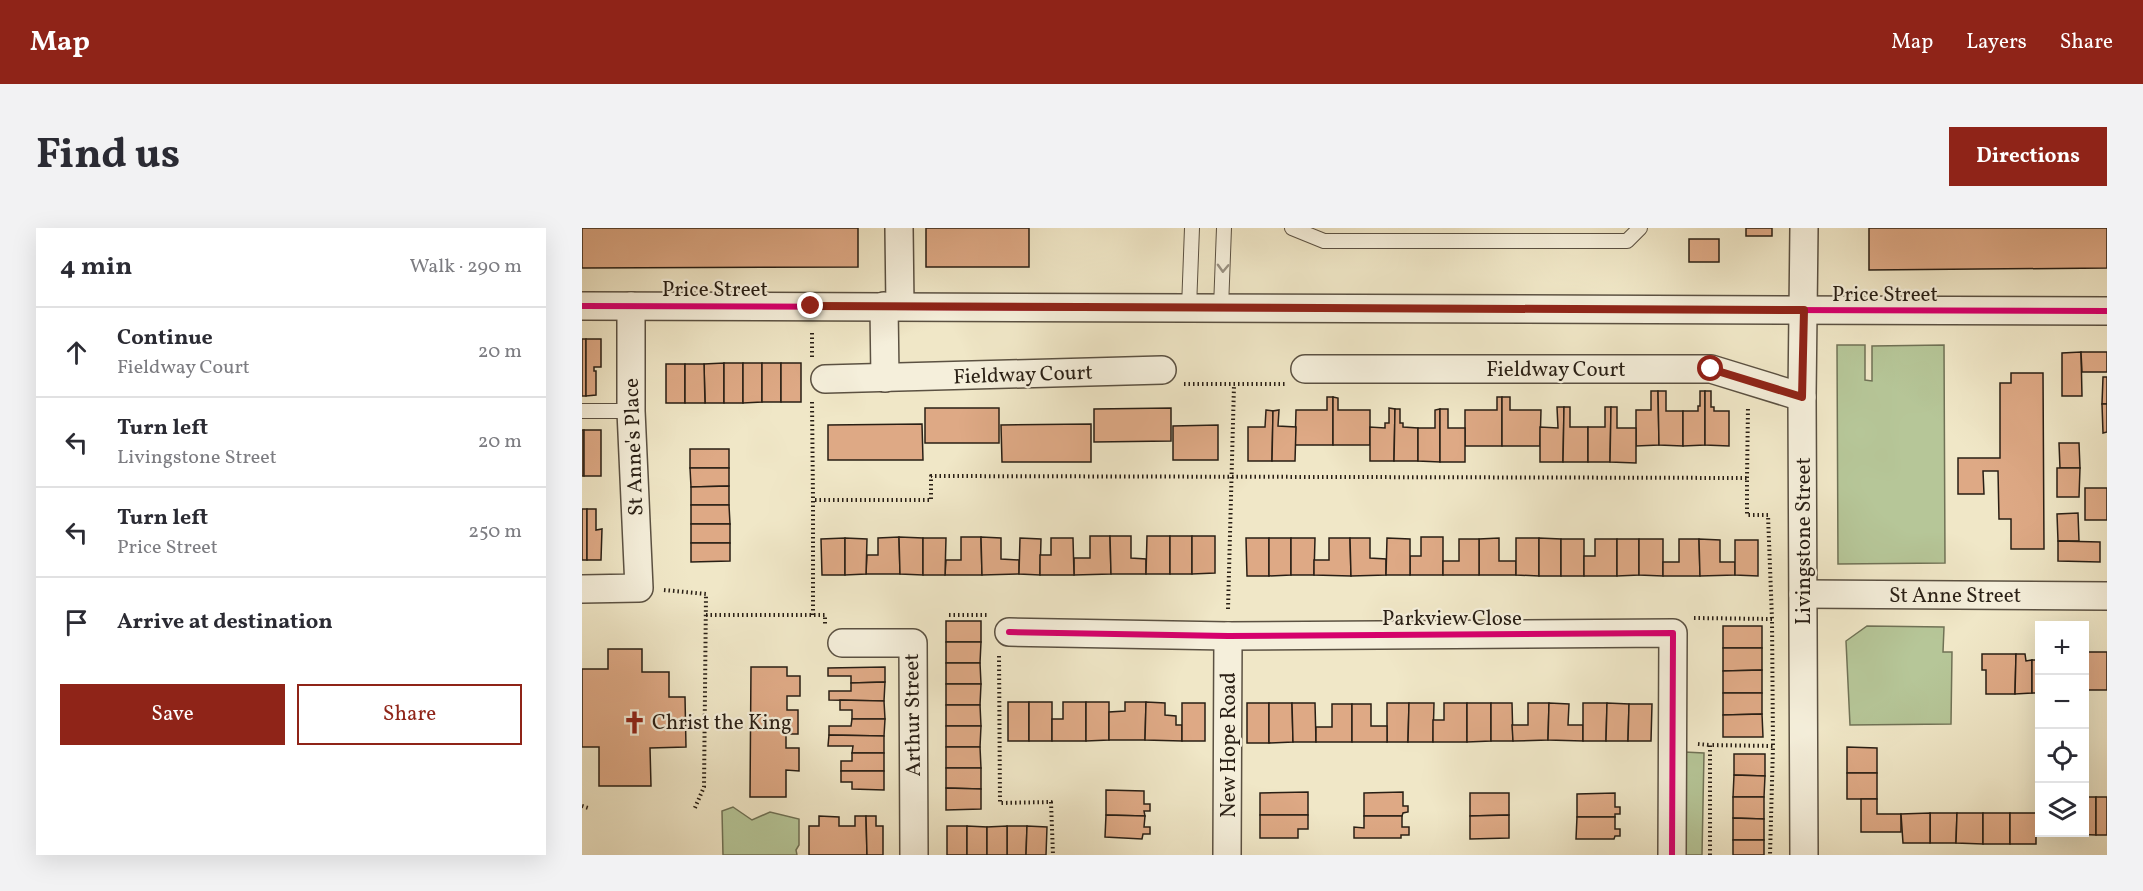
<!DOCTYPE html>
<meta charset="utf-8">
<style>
body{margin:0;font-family:Vollkorn,serif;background:#f2f2f3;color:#2b2b33}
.controls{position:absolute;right:18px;bottom:18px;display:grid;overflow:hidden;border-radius:0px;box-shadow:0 6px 24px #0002}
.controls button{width:54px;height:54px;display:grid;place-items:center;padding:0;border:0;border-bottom:2px solid #e1e1e2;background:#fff;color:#2b2b33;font:30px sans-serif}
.stop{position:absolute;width:18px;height:18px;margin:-14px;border:4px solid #8f2418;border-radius:50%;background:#fff}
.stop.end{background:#8f2418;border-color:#fff;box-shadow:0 2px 6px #0008}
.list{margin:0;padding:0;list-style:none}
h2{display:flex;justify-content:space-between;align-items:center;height:78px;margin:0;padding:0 24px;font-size:26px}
h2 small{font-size:20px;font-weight:400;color:#7c7c81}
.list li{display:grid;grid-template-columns:39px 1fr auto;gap:18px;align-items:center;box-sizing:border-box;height:90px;padding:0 24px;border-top:2px solid #e1e1e2}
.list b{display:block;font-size:22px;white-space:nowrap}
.list p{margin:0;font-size:20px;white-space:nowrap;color:#7c7c81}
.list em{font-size:20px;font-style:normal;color:#7c7c81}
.actions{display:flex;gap:12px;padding:18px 24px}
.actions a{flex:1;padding:14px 0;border:2px solid #8f2418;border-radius:0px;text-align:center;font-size:21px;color:#8f2418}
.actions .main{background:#8f2418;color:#fff}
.icon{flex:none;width:33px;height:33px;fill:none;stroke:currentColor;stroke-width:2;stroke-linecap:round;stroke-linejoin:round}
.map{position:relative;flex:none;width:1525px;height:627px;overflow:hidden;border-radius:0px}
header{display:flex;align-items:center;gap:36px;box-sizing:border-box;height:84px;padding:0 30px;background:#8f2418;color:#fff}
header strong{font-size:28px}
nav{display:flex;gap:33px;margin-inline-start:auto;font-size:21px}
.intro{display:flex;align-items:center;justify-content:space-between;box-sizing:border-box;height:144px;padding:0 36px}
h1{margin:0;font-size:42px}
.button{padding:15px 27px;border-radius:0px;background:#8f2418;color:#fff;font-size:21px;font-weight:700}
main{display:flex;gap:36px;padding:0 36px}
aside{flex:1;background:#fff;border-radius:0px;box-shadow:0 6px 24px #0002}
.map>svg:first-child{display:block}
.green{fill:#b6c698;stroke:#707256;stroke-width:1.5}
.building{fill:#dea985;stroke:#291f15;stroke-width:1.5}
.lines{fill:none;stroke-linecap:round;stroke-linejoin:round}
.lane-casing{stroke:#5b5142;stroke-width:16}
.street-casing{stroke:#5b5142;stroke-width:30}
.path{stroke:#291f15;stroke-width:4;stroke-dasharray:1.5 3;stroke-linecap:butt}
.lane{stroke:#f5efdb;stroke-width:14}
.street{stroke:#f5efdb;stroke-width:27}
.cycleway-casing{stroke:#f5efdb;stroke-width:10}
.cycleway{stroke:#d6006c;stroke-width:6}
.oneway{stroke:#999182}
.route{stroke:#8f2418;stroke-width:8}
.labels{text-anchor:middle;stroke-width:4.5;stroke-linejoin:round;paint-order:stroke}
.street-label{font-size:21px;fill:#291f15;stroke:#f5efdb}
.poi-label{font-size:21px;fill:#291f15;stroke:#f5efdb;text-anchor:start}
</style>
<header>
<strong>Map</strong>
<nav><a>Map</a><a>Layers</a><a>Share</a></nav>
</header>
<div class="intro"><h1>Find us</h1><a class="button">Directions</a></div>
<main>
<aside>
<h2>4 min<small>Walk · 290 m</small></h2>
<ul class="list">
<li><svg class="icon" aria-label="ahead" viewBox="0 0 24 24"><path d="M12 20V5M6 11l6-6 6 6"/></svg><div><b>Continue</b><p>Fieldway Court</p></div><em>20 m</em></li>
<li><svg class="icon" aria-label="left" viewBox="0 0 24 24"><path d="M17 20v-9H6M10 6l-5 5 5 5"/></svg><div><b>Turn left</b><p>Livingstone Street</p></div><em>20 m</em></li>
<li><svg class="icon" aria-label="left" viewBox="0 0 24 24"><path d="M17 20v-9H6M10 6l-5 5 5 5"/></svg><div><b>Turn left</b><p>Price Street</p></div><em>250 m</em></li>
<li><svg class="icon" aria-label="arrive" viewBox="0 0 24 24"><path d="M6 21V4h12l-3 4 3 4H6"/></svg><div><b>Arrive at destination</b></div></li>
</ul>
<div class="actions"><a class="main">Save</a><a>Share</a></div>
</aside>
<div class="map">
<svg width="1525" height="627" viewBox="0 0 1525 627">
<rect width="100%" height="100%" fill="#f0e7c7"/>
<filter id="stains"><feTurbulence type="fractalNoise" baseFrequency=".00333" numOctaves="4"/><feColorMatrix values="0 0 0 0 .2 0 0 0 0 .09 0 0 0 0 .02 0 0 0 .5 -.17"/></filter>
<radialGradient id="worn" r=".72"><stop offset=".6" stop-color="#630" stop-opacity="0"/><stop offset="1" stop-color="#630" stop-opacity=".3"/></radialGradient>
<!-- green -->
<g class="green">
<polygon points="1255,117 1283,117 1283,152 1290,153 1290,118 1362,117 1363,335 1256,336"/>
<polygon points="1285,398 1362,399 1361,424 1370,424 1369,496 1268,497 1264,413"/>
<polygon points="1102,524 1122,525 1120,627 1099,627"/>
<polygon points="151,579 170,592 188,584 217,591 217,617 214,622 215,627 141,627 140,583"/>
</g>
<!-- building -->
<g class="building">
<polygon points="0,0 276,0 276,39 0,40"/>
<rect x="344" y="0" width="103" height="39"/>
<rect x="1164" y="0" width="26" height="8"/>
<polygon points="1287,0 1525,0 1525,40 1287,42"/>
<rect x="1107" y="11" width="30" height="23"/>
<rect x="0" y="111" width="4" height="57"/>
<polygon points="4,111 19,111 19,139 12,139 12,143 14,143 14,167 4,168"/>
<polygon points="1499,124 1500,168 1480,168 1480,125"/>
<polygon points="1499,124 1525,124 1525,144 1500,144"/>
<polygon points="142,135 142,175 123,175 122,136"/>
<rect x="142" y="135" width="19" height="40"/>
<polygon points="161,135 180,135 180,174 161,175"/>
<rect x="180" y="135" width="19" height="39"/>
<rect x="199" y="135" width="20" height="39"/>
<rect x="84" y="136" width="19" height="39"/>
<polygon points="103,136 122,136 123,175 103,175"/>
<polygon points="1429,145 1461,145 1462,321 1429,321 1429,291 1417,291 1416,243 1401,243 1402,266 1376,266 1376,230 1418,230 1418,155 1429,155"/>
<polygon points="1521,149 1525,149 1525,176 1520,176"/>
<polygon points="1069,163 1076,163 1077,217 1054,218 1054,182 1069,182"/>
<polygon points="1076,163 1084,163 1084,183 1101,183 1101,218 1077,217"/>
<polygon points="1118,163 1123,163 1123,217 1101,218 1101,183 1116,183 1116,178 1118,178"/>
<polygon points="1123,163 1129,163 1129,179 1132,179 1132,183 1147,183 1147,218 1123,217"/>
<polygon points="745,169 751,169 751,217 713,217 714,182 745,182"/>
<polygon points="751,169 756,170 756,182 788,182 788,217 751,217"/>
<polygon points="915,169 920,169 920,218 883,218 883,182 915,182"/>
<polygon points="920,169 928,169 928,182 959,182 958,218 920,218"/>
<polygon points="1520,176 1525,176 1525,204 1521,205"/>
<polygon points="975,179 982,179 981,234 958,234 958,199 976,200"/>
<polygon points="982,179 988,179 988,199 1006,199 1006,234 981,234"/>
<polygon points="1023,179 1029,179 1028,234 1006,234 1006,199 1023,199"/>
<polygon points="1029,179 1035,179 1035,200 1054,200 1054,235 1028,234"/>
<rect x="343" y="180" width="74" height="35"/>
<polygon points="589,180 589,213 512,214 512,181"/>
<polygon points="807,180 813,181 812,233 788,233 788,199 803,200 803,195 807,195"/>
<polygon points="813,181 818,181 818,195 821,195 821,199 836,200 836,233 812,233"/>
<polygon points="858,181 858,234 836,233 836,200 853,200 853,182"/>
<polygon points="858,181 866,181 866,200 883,200 883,234 858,234"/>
<polygon points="684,182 691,183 690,233 666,233 666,199 683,199"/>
<polygon points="697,182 696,198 714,199 713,233 690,233 691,183"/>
<polygon points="340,196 341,232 246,232 246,197"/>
<polygon points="509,196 509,234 420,234 419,197"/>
<polygon points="636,197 636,232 591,232 591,198"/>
<rect x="0" y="202" width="2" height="46"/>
<rect x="2" y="202" width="17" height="46"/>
<polygon points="1477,215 1497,215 1498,240 1478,240"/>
<rect x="108" y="221" width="39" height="19"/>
<polygon points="108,240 147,240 147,258 109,259"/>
<polygon points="1475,240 1498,240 1497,269 1475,269"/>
<polygon points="147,258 147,277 109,277 109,259"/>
<rect x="1503" y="260" width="22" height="32"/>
<polygon points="109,277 147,277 148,296 109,296"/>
<rect x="0" y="281" width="5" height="51"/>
<polygon points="5,281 14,281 14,302 20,301 19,332 5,332"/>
<polygon points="1496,285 1497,313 1476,313 1475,286"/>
<rect x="109" y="296" width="39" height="19"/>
<polygon points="508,308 528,308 529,346 492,347 492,330 508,330"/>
<polygon points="528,308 549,308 549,330 564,331 564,346 529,346"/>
<polygon points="565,308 588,308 588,346 564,346"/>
<rect x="588" y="308" width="22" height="38"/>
<polygon points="610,308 633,308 633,345 610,346"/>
<polygon points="317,309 318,346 284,346 285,327 296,327 296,310"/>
<polygon points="317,309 341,310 341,347 318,346"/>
<polygon points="379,309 399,309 400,347 363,347 364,332 379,332"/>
<polygon points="399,309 419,310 419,331 437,332 437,346 400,347"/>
<polygon points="839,309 861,309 861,347 828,347 828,328 839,328"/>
<polygon points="263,310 263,347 240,347 239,311"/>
<polygon points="263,310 285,311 284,346 263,347"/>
<polygon points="341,310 364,310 363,347 341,347"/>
<polygon points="438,310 459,311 458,347 437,346"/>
<polygon points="469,310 491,310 492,347 458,347 458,327 469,327"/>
<polygon points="664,310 687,310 687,348 665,348"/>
<polygon points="687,310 709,310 709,347 687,348"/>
<polygon points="709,310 733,310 732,347 709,347"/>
<polygon points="747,310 768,310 769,348 732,347 732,332 747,332"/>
<polygon points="768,310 788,310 788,330 804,331 804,347 769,348"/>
<polygon points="805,310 828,311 828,347 804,347"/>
<polygon points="917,310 917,333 934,333 934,347 897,347 897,311"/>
<polygon points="934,310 957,310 957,348 934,347"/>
<polygon points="957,310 979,311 979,348 957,348"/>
<polygon points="877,311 897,311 897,347 861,347 861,333 877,333"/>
<rect x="979" y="311" width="23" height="37"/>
<polygon points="1013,311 1035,311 1035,348 1002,348 1002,328 1013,328"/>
<polygon points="1035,311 1057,311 1057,347 1035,348"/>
<polygon points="1057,311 1081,311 1081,348 1057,347"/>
<polygon points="1097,311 1117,311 1118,348 1081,348 1081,334 1097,334"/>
<polygon points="1117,311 1138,312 1138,334 1153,334 1153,347 1118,348"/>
<polygon points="1153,312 1176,312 1176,348 1153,347"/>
<polygon points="1476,313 1518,314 1518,334 1476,333"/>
<polygon points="109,315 148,315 148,333 109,334"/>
<rect x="364" y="393" width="35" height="21"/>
<rect x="1141" y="398" width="39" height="22"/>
<polygon points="364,414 399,414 398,435 364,435"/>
<polygon points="1141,420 1180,420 1180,442 1141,443"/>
<polygon points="26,421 60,421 60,444 87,444 87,469 103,469 104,519 68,520 69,558 17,558 17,519 0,519 0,441 26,441"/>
<rect x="1502" y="424" width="23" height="38"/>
<polygon points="1400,426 1434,426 1433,466 1404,466 1404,442 1400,442"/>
<polygon points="1434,426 1443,426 1444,433 1450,432 1450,465 1433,466"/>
<polygon points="1457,426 1458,465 1450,465 1450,432 1457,432"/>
<polygon points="364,435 398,435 399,456 364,456"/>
<polygon points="169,439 205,439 205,448 218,448 218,468 205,468 205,482 216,482 216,506 204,506 204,520 217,520 217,543 204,542 204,569 168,569"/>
<polygon points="303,439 303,454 269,455 269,448 246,448 246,440"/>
<polygon points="1180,442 1180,465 1141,465 1141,443"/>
<polygon points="303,454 302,473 247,472 247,463 269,463 269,455"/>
<polygon points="364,456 399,456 398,477 364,477"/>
<polygon points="1141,465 1180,465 1180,486 1141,487"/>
<polygon points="258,472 302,473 303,491 270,491 270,482 258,482"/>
<rect x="426" y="474" width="21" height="39"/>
<rect x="447" y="474" width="23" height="39"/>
<polygon points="481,474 504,474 504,513 470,513 470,491 481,491"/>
<polygon points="504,474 527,474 527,512 504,513"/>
<polygon points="543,474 564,474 563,512 527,512 527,484 543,483"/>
<polygon points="564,474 583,475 583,487 594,488 594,497 600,497 600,513 563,512"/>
<rect x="600" y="475" width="23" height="38"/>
<rect x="665" y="475" width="22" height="40"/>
<polygon points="687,475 710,475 711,514 687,515"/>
<polygon points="710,475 733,475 734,514 711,514"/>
<polygon points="805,475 827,475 826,514 805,514"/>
<polygon points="827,475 852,475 851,514 826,514"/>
<polygon points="862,475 885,475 885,514 851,514 851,492 862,492"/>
<polygon points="885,475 909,475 909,513 885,514"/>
<polygon points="909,475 930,475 931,513 909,513"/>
<polygon points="946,475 967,475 966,512 931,513 930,497 946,497"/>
<polygon points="967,475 987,476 986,497 1001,497 1001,513 966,512"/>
<polygon points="1001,475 1025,475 1024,513 1001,513"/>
<polygon points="1025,475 1047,476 1046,513 1024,513"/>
<polygon points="750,476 770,476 770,514 734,514 734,499 750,499"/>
<polygon points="770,476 789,476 789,498 805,498 805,514 770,514"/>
<polygon points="1047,476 1070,476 1069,513 1046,513"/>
<polygon points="364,477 398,477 399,498 364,498"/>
<polygon points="1180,486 1181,509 1141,509 1141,487"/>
<polygon points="270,491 303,491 302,508 247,507 247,498 269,498"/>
<polygon points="364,498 399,498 398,519 364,519"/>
<polygon points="247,507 302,508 302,525 270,525 271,518 246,518"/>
<polygon points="364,519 398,519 399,540 364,540"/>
<polygon points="1265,519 1295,520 1295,545 1265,545"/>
<polygon points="270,525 302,525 302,543 259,543 259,533 270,533"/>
<polygon points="1152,526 1183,526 1183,548 1152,547"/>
<polygon points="364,540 399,540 399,561 364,560"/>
<polygon points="259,543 302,543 302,562 270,561 270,554 259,554"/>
<rect x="1265" y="545" width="30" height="26"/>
<polygon points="1152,547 1183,548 1182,569 1151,569"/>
<polygon points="364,560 399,561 399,581 364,582"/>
<polygon points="524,562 562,563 562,576 568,576 568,583 562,583 563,588 524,587"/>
<polygon points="726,564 726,587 678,587 678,565"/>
<polygon points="821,564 821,578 826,578 826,584 821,585 820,588 782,588 782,565"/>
<polygon points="888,565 927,565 927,587 888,588"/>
<polygon points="1033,565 1033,579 1038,579 1038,586 1033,586 1033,589 995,589 995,566"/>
<polygon points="1151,569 1182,569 1182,591 1151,590"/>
<polygon points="1502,569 1514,569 1514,607 1487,606 1487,604 1502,604"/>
<rect x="1514" y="569" width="11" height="38"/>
<polygon points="1279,571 1295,571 1295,586 1319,586 1319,604 1279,604"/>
<polygon points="1348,585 1375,585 1374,615 1348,615"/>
<polygon points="1348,585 1348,615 1321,615 1319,586"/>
<polygon points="1375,585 1401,585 1401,616 1374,615"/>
<rect x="1401" y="585" width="27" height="31"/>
<rect x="1428" y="585" width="26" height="31"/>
<polygon points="524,587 563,588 562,599 568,599 568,606 561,606 560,611 523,609"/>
<polygon points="678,587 726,587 726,601 716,601 716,610 678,610"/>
<polygon points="927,587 927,610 888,611 888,588"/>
<polygon points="237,588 257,589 257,598 273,598 273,588 284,588 285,627 227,627 227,598 237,598"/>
<polygon points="284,588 294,588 294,598 301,598 301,627 285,627"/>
<polygon points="782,588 820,588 820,599 827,599 827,607 819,607 819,610 772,610 772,599 782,600"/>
<polygon points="995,589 1033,589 1033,601 1038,601 1038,608 1033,608 1032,611 994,611"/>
<polygon points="1151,590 1182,591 1182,612 1151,612"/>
<rect x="365" y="598" width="20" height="29"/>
<polygon points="385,598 405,599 405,627 385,627"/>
<polygon points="425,598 445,598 444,627 425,627"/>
<polygon points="425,598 425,627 405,627 405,599"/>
<polygon points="445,598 465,599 464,627 444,627"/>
<rect x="1151" y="612" width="31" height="15"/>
</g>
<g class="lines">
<defs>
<g id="lane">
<polyline points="710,0 742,13 1045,13 1058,0"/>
<polyline points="607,80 610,0"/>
<polyline points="639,80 642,0"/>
<polyline points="0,183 49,183"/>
</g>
<g id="street">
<polyline points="317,0 318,78"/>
<polyline points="0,78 1525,83"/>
<polyline points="302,78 303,150"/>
<polyline points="723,141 1129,141 1220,169"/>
<polyline points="243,151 580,142"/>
<polyline points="0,361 57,360 49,183 49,78"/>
<polyline points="1221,366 1525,368"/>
<polyline points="427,404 646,408 1091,405 1090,627"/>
<polyline points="260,415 331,415 332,627"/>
<polyline points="645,627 646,408"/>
<polyline points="1222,627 1220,169 1222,0"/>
</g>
</defs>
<!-- lane casing -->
<use href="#lane" class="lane-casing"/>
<!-- street casing -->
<use href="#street" class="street-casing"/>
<!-- path -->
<g class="path">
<polyline points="230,105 230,130"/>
<polyline points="602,156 703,156"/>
<polyline points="230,174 231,272"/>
<polyline points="1165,250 1166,179"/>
<polyline points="82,362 124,366 122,559 112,582"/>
<polyline points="646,381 652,157"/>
<polyline points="124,387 243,387 243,396"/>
<polyline points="231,387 231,272 349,272 349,248 1165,250 1165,287 1186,287 1190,391"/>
<polyline points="367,387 406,387"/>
<polyline points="1112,390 1190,391 1191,518"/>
<polyline points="417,428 418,575 469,574 471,627"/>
<polyline points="1116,516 1128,517"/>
<polyline points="0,578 6,580"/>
<polyline points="1128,627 1128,517 1191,518 1188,627"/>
</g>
<!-- lane -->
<use href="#lane" class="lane"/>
<!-- street -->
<use href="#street" class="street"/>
<defs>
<g id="cycleway">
<polyline points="0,78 1525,83"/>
<polyline points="427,404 646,408 1091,405 1090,627"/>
</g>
</defs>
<!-- cycleway casing -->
<use href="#cycleway" class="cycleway-casing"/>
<!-- cycleway -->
<use href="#cycleway" class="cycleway"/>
</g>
<!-- one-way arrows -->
<defs><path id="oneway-chevron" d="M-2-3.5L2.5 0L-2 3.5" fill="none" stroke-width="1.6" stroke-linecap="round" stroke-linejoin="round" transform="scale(1.5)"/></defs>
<use class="oneway" href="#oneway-chevron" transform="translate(641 40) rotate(92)"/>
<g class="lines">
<!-- route -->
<polyline class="route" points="229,78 1222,82 1220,169 1129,141"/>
</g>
<!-- icons -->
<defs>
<symbol id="church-bare" viewBox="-9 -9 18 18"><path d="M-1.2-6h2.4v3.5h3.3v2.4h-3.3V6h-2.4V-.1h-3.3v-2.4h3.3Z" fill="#8f2418" stroke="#f5efdb" stroke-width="2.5" paint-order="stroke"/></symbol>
</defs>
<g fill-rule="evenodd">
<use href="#church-bare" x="36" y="478" width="33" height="33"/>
</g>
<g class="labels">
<!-- street labels -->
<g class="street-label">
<text x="133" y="68">Price Street</text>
<text x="1303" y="73">Price Street</text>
<text x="974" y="148">Fieldway Court</text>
<text transform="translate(441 146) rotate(-2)" y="7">Fieldway Court</text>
<text transform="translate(51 219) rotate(-92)" y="7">St Anne's Place</text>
<text transform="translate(1221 313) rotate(-90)" y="7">Livingstone Street</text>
<text x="1373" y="374">St Anne Street</text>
<text x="870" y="397">Parkview Close</text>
<text transform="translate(330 487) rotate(-91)" y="7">Arthur Street</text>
<text transform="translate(646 517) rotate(-90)" y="7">New Hope Road</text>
</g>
<!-- poi labels -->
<g class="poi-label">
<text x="70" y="501">Christ the King</text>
</g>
</g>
<rect width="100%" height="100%" filter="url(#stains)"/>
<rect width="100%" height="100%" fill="url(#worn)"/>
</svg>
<div class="controls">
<button>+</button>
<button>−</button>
<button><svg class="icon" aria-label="locate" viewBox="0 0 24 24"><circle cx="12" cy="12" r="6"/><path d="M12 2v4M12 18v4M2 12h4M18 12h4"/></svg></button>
<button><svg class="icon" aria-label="layers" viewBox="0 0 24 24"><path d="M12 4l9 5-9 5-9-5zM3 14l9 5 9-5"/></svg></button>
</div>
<div class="stop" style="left:1129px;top:141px"></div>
<div class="stop end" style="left:229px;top:78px"></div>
</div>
</main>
